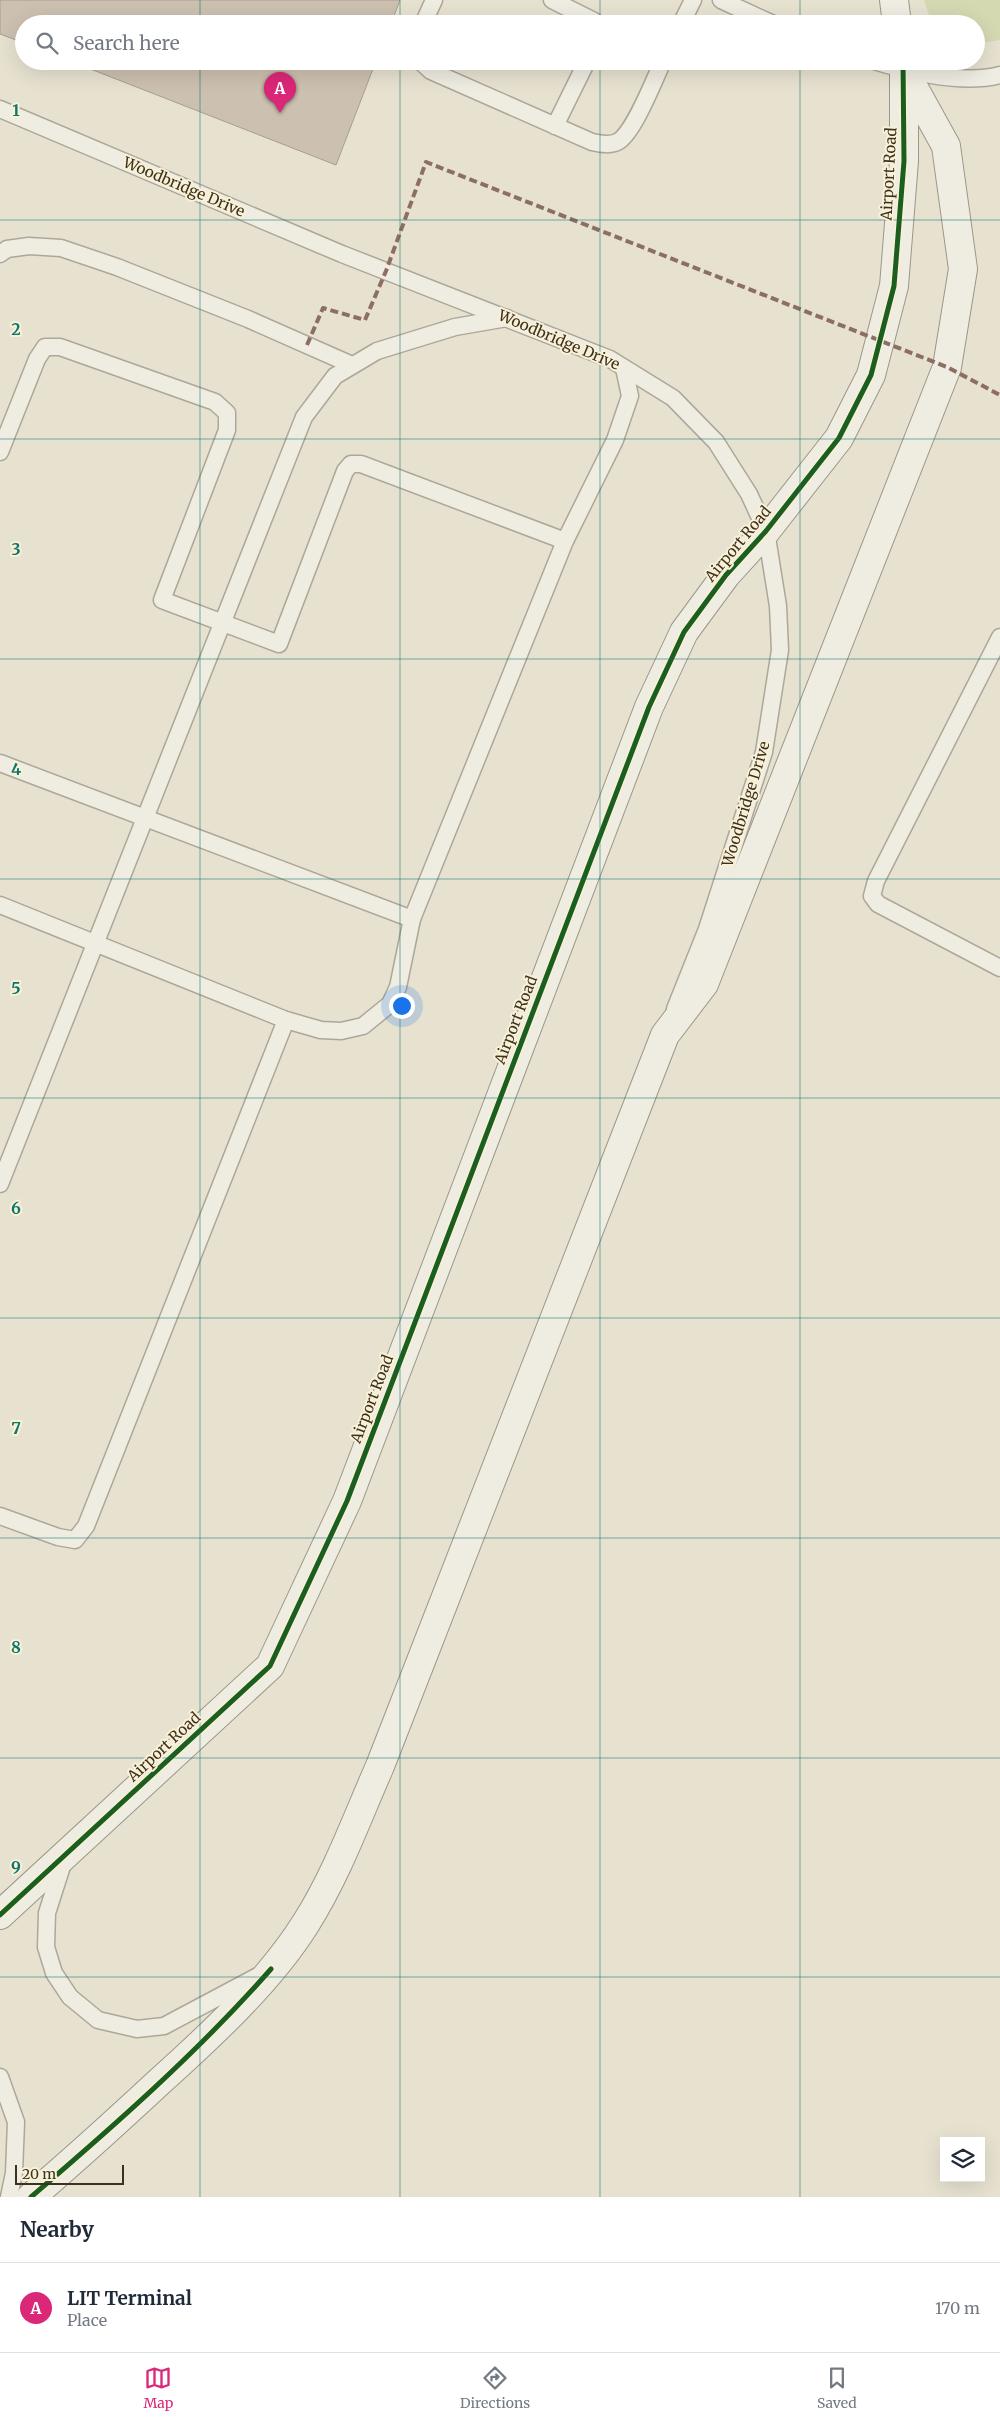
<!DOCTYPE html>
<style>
body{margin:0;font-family:Merriweather,serif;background:#f6f6f7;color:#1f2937}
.controls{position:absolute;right:15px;bottom:15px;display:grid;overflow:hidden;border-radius:0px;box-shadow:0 5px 20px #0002}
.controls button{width:45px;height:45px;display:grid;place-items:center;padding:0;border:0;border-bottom:1px solid #e0e1e3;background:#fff;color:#1f2937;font:25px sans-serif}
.scale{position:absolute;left:15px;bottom:12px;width:109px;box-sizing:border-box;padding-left:5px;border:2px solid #3e301f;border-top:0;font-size:14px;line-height:18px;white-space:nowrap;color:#3e301f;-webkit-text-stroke:4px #f8f1d6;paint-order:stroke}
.you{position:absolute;left:401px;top:1005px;width:18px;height:18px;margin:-12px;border:4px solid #fff;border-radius:50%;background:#1a73e8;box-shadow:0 0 0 8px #1a73e833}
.badge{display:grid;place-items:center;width:32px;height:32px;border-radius:50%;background:#db2777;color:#fff;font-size:16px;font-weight:700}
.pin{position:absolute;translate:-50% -41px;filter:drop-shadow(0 1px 2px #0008)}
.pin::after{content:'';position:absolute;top:26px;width:18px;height:15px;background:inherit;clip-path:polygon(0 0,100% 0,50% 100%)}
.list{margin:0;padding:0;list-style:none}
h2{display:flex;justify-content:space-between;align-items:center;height:65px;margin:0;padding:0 20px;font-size:21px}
h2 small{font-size:16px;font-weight:400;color:#747a83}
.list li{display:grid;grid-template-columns:32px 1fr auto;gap:15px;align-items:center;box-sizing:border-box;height:90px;padding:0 20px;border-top:1px solid #e0e1e3}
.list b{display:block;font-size:19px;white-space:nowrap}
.list p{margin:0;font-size:16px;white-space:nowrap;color:#747a83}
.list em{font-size:16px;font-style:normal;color:#747a83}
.icon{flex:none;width:28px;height:28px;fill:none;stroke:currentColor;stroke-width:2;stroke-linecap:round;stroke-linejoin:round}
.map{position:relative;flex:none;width:1000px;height:2197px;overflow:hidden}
.search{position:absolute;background:#fff;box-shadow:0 5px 20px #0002;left:15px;right:15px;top:15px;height:55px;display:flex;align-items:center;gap:12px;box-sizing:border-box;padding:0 18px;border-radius:28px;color:#747a83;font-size:19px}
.sheet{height:155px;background:#fff}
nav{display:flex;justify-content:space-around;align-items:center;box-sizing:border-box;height:70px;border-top:1px solid #e0e1e3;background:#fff;font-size:14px;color:#747a83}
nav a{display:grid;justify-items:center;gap:2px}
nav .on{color:#db2777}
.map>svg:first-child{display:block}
.green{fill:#d5d9b2}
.building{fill:#ccc0b0;stroke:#a89e8e}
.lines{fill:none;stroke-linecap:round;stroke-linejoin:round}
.lane-casing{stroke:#ada798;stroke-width:19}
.secondary-casing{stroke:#9c9688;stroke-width:30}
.lane{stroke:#efece2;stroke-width:16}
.secondary{stroke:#efece2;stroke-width:28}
.quiet{stroke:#8d6e63;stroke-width:4;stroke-dasharray:8 4;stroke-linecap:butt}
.cycleway-casing{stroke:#f8f1d6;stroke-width:8}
.cycleway{stroke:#1b5e20;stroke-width:5}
.grid{fill:none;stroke:#0f766e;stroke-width:1;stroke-opacity:0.55}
.labels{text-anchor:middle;stroke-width:4;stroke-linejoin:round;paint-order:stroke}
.street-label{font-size:15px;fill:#3e301f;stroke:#f8f1d6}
.grid-label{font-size:16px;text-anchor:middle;font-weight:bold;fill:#0f766e;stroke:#f8f1d6;stroke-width:4;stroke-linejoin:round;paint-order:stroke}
</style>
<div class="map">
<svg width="1000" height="2197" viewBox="0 0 1000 2197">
<rect width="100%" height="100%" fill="#e7e2d0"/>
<!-- green -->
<polygon class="green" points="924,0 1000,0 1000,40 976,44 976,24 932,24"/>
<!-- building -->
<g class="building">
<polygon points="0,0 400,0 391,24 24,24 24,43 0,34"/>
<polygon points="70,61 376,61 336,165"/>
</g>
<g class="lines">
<defs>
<g id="lane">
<polyline points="552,0 594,21 595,24"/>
<polyline points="721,0 773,24"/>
<polyline points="423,24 434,0"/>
<polyline points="681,24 693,0"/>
<path d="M 420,61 L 431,71 L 592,142 C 601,144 611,146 619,141 C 635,130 654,80 663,61"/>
<path d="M 874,61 C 910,72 963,85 1000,75"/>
<polyline points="0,109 342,254 610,359 673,398 716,442 749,494 766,531 778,606 780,650 764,752 707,929 675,1009"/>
<polyline points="555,126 587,61"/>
<polyline points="0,254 7,249 29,246 61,248 117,267 248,319 352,365"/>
<polyline points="0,452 37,359 45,347 60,347 215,402 227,413 227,430 162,600 279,644 345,471 351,464 361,464 565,541"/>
<polyline points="1000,637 876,881 872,896 878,904 1000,968"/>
<polyline points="0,763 412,919"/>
<polyline points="0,905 286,1020 321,1030 341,1031 363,1026 390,1004 398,987 412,919 565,541 615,440 630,396 624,368"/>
<polyline points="0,1184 304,417 335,376 377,351 455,327 507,318"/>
<polyline points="0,1516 58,1537 75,1540 86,1526 286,1020"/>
<polyline points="64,1860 47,1913 46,1947 54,1973 70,1997 98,2020 137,2029 164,2026 258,1976"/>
<polyline points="0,2077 16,2122 14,2173 9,2197"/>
</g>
<g id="secondary">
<polyline points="894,0 897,24"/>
<polyline points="0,1915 270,1666 347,1501 649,707 684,632 726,575 766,531 839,438 871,375 894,286 904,161 904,73"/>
<path d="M 31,2197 C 74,2160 116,2122 158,2083 C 209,2037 270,1981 306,1923 C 337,1874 357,1818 380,1766 L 665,1035 L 704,984 L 947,367 L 963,269 L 946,146 L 904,70"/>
</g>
</defs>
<!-- lane casing -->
<use href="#lane" class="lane-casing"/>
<!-- secondary casing -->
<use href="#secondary" class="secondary-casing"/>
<!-- lane -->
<use href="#lane" class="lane"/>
<!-- secondary -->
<use href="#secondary" class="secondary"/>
<!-- quiet -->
<polyline class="quiet" points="307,345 323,308 365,320 386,271 426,162 947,367 1000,395"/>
<defs>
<g id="cycleway">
<polyline points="0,1915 270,1666 347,1501 649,707 684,632 726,575 766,531 839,438 871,375 894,286 904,161 903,61"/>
<path d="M 31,2197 C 115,2125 198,2052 271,1969"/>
</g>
</defs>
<!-- cycleway casing -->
<use href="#cycleway" class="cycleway-casing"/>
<!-- cycleway -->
<use href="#cycleway" class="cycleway"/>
</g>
<!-- grid -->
<path class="grid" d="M 200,0 L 200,24M 400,0 L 400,24M 600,0 L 600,24M 800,0 L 800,24M 200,61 L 200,2197M 400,61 L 400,2197M 600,61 L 600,2197M 800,61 L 800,2197M 0,220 L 1000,220M 0,439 L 1000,439M 0,659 L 1000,659M 0,879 L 1000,879M 0,1098 L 1000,1098M 0,1318 L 1000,1318M 0,1538 L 1000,1538M 0,1758 L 1000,1758M 0,1977 L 1000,1977"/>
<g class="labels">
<!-- street labels -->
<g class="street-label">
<text transform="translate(889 174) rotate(-87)" y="5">Airport Road</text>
<text transform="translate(184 187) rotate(23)" y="5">Woodbridge Drive</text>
<text transform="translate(559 340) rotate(23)" y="5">Woodbridge Drive</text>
<text transform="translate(738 544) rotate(-50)" y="5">Airport Road</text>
<text transform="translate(746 804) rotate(-73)" y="5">Woodbridge Drive</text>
<text transform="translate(516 1020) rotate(-69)" y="5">Airport Road</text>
<text transform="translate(372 1399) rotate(-69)" y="5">Airport Road</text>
<text transform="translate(164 1747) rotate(-43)" y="5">Airport Road</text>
</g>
</g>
<g class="grid-label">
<text x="16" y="116">1</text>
<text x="16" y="335">2</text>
<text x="16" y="555">3</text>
<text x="16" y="775">4</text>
<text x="16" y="994">5</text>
<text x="16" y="1214">6</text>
<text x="16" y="1434">7</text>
<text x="16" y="1653">8</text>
<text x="16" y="1873">9</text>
</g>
</svg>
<div class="controls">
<button><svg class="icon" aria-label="layers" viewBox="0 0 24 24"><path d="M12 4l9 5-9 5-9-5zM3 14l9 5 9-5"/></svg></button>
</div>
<div class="scale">20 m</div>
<div class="you"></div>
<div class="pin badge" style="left:280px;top:113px">A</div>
<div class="search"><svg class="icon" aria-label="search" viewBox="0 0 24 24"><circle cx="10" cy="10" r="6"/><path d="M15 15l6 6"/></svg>Search here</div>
</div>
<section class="sheet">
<h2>Nearby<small></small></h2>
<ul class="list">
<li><span class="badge">A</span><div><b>LIT Terminal</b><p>Place</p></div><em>170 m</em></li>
</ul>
</section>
<nav>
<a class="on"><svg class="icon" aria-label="map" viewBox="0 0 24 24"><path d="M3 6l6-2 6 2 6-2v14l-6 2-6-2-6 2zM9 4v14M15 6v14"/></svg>Map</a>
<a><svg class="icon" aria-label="directions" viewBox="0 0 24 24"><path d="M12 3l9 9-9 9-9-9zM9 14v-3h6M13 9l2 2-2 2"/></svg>Directions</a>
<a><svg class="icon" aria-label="saved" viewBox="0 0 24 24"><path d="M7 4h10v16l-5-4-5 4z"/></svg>Saved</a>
</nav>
